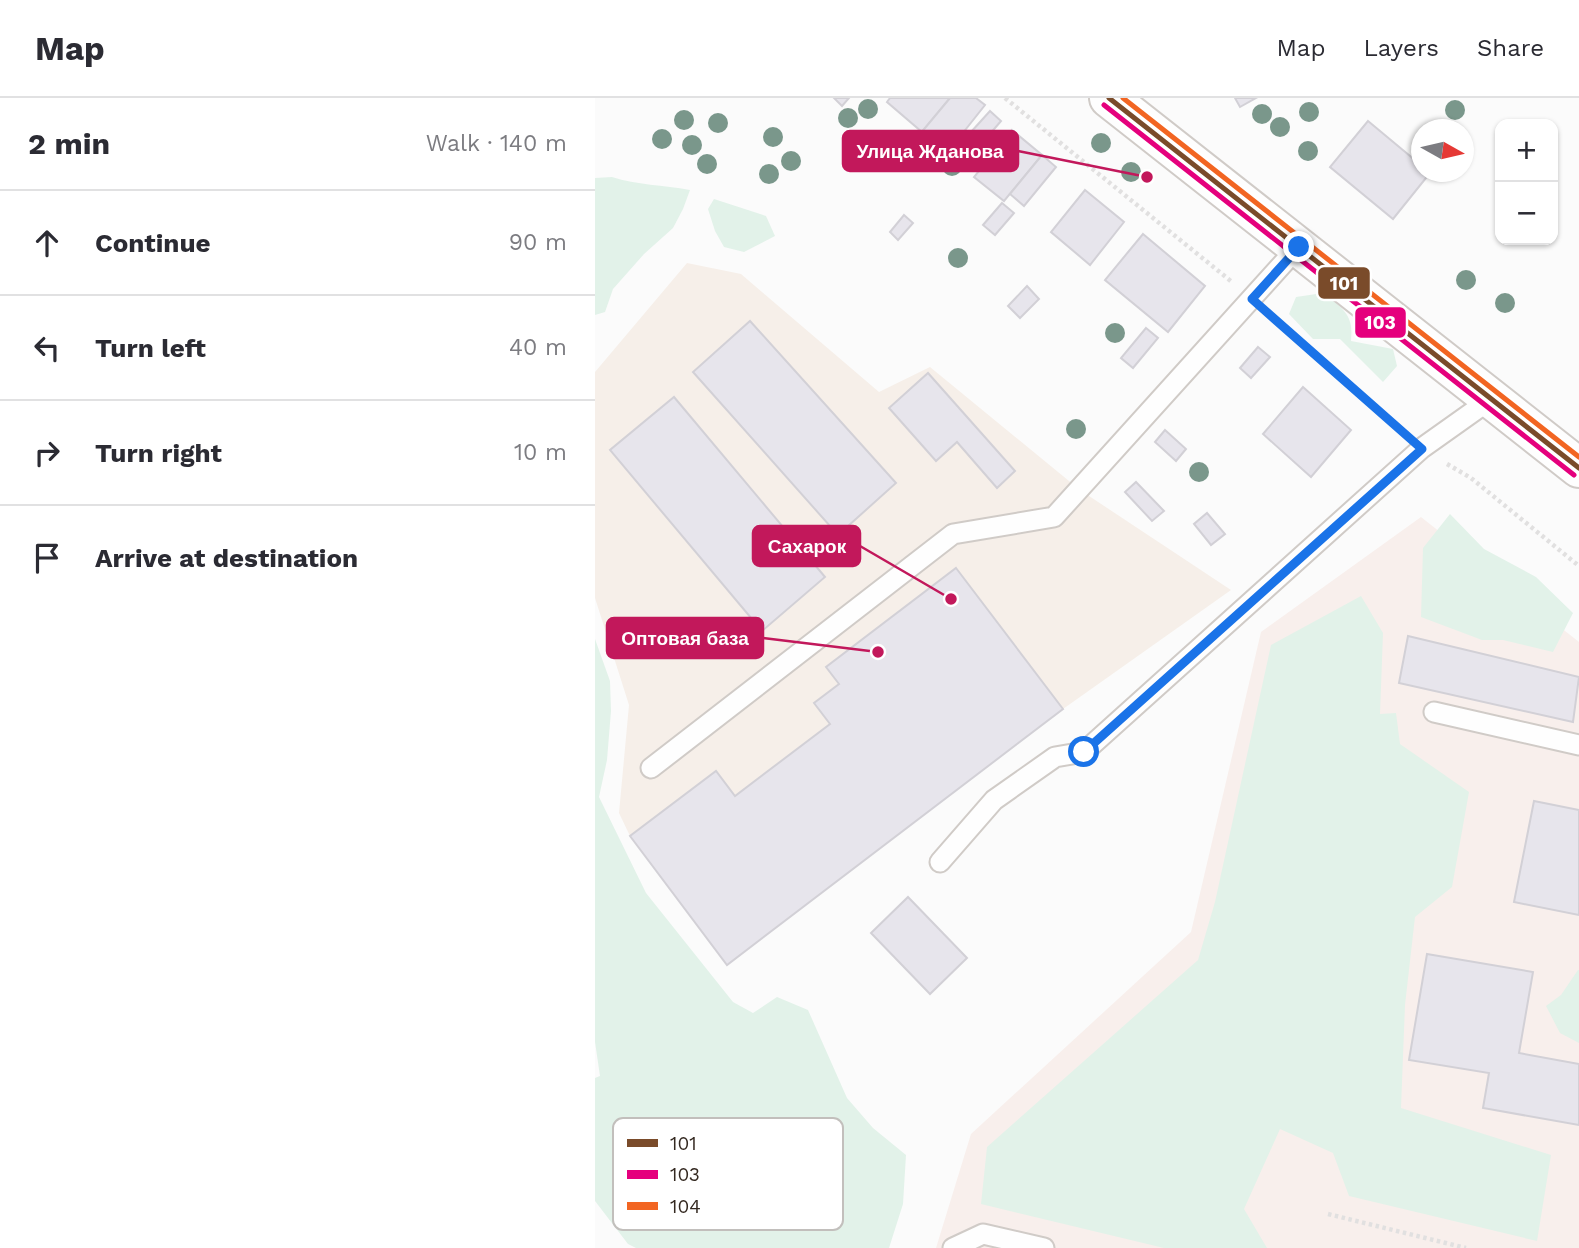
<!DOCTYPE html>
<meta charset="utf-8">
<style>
body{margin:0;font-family:"Work Sans",sans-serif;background:#f2f2f3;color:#2b2b33}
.controls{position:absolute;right:21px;top:21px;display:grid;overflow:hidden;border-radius:14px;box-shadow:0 2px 5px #0004}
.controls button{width:63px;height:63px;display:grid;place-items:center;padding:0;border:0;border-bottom:2px solid #e1e1e2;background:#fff;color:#2b2b33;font:35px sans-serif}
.compass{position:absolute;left:816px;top:21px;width:63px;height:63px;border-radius:50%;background:#fff;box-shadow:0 2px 5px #0004;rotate:98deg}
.stop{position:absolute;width:21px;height:21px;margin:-16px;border:5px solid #1a73e8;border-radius:50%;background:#fff}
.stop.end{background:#1a73e8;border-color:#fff;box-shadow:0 2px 7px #0008}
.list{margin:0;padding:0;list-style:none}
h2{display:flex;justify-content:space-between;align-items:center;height:91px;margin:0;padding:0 28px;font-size:30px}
h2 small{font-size:23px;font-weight:400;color:#7c7c81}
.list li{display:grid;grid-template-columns:46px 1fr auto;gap:21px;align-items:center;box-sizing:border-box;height:105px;padding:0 28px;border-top:2px solid #e1e1e2}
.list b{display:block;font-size:26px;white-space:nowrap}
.list em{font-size:23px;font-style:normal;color:#7c7c81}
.icon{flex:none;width:38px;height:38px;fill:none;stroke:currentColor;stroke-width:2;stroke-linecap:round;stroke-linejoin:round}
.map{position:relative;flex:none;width:984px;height:1150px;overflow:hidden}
header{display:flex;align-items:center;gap:42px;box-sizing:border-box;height:98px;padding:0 35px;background:#fff;border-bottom:2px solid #e1e1e2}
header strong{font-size:33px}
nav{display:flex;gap:38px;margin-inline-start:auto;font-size:24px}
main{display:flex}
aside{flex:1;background:#fff}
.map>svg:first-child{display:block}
.built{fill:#f6efe9}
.medical{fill:#f8efec}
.green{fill:#e2f2e9}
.building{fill:#e7e5ec;stroke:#d2d0d6;stroke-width:2}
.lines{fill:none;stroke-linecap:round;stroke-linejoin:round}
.service-casing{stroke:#d0cbc7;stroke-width:23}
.tertiary-casing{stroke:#d0cbc7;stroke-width:42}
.path{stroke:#e1e0e0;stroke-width:4.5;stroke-dasharray:3.5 3.5;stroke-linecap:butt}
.service{stroke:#fefefe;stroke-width:19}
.tertiary{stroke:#fefefe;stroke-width:38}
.bus-1-casing{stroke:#fff;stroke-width:10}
.bus-2-casing{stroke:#fff;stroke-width:10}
.bus-3-casing{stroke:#fff;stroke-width:10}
.bus-1{stroke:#7a4b2a;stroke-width:5}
.bus-2{stroke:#e5007d;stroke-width:5}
.bus-3{stroke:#f26522;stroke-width:5}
.tree{fill:#7a978b}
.route{stroke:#1a73e8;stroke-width:9}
.key{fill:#fff;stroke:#c2bfbc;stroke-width:2}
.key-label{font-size:19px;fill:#342921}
.leader{fill:none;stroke:#c2185b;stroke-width:2.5}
.callout-dot{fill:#c2185b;stroke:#fff;stroke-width:2.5}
.callout{fill:#c2185b;stroke:#c2185b;stroke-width:2.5}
.callout-label{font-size:19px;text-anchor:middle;font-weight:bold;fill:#fff}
.line-badge{stroke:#fff;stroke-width:2.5}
.badge-label{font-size:19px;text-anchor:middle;font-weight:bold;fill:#fff}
</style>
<header>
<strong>Map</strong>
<nav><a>Map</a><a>Layers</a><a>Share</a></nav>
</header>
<main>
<aside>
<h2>2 min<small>Walk · 140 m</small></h2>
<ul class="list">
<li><svg class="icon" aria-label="ahead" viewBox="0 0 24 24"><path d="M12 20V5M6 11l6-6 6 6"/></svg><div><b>Continue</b></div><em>90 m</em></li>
<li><svg class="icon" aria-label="left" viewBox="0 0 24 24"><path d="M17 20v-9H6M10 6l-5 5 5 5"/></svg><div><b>Turn left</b></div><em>40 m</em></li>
<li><svg class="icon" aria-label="right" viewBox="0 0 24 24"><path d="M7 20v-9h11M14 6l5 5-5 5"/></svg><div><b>Turn right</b></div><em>10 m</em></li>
<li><svg class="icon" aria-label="arrive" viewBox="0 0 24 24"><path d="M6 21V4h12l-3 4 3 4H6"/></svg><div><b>Arrive at destination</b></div></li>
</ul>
</aside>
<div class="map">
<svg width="984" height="1150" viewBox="0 0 984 1150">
<rect width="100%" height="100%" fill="#fbfbfb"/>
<!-- built -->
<polygon class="built" points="92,165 146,176 284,294 335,269 485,392 636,492 468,611 132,867 35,738 24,715 34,607 0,500 0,274"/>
<!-- medical -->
<polygon class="medical" points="826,419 984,544 984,1150 341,1150 376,1036 596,834 666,534"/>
<!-- green -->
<g class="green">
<path d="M 17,79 C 42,87 68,87 95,92 L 88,111 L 78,130 L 49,156 L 18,191 L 10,214 L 0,217 L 0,80 Z"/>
<polygon points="119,101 171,118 180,138 149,154 129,149 120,133 113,111"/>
<path d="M 728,195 C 748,211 759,216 756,243 L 798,251 L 802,268 L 788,284 L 745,241 L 718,241 L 694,216 L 701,199 Z"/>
<polygon points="855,416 889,451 941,479 978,515 958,554 908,542 887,542 826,519 828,450"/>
<polygon points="766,498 788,535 785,616 801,615 805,646 874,694 857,789 820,819 810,907 806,1010 956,1057 942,1143 754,1098 738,1055 685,1031 649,1111 672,1150 569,1150 386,1106 392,1049 603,862 620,804 676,547"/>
<polygon points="0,541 15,583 16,613 12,662 4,699 51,795 138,904 158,915 182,899 213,912 252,1000 278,1030 311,1057 308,1106 294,1150 41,1150 33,1146 0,1103 0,980 5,978 0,944"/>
<polygon points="983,872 984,872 984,945 965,935 951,908 966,897"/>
</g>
<!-- building -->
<g class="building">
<polygon points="239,0 254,0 247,8"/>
<polygon points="295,0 355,0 327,34 292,4"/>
<polygon points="355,0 381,0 390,7 340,70 315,48"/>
<polygon points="640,0 661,0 645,9"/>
<polygon points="395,13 406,23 388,44 376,34"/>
<polygon points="773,23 827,68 827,74 835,75 798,121 735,69"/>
<polygon points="417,32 447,57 409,103 379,79"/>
<polygon points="447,57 461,69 429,108 415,96"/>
<polygon points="490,92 529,124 495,167 456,134"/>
<polygon points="407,105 419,115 400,137 388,127"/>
<polygon points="309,117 318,125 303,142 295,134"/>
<polygon points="548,136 610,188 573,234 510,182"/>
<polygon points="432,188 444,201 425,220 413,208"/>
<polygon points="155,223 301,385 243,437 98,274"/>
<polygon points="551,230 563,240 538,270 526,260"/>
<polygon points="663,249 675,259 656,280 645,270"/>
<polygon points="333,275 420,373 402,390 362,344 341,363 294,310"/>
<polygon points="708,289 756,332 716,379 668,336"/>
<polygon points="79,299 230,479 167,533 15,352"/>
<polygon points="570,332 591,351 581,363 560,344"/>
<polygon points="541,384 569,413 557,423 530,394"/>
<polygon points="612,415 630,436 616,447 599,426"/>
<polygon points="361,470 468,611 132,867 35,738 121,673 140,698 235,626 219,605 244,586 231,569"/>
<polygon points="813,538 984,579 978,624 804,585"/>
<polygon points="939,703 984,712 984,817 919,804"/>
<polygon points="313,799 372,860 335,896 276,835"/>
<polygon points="832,856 938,874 924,955 984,966 984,1027 888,1010 894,975 814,962"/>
</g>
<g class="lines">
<defs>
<g id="service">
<polyline points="839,614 984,647"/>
<polyline points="56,670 358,436 459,419 703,149"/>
<polyline points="345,764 399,702 460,659 489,654 827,350 896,301"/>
<polyline points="358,1150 388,1136 449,1150"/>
</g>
<polyline id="tertiary" points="514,0 984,370"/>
</defs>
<!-- service casing -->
<use href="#service" class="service-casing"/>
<!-- tertiary casing -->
<use href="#tertiary" class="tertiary-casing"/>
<!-- path -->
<g class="path">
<polyline points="410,0 637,184"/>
<polyline points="676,218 806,332"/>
<polyline points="852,366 876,380 984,468"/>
<polyline points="733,1116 871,1150"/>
</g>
<!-- service -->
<use href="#service" class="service"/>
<!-- tertiary -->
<use href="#tertiary" class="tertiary"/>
<defs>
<polyline id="bus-1" points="514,0 984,370"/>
<polyline id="bus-2" points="509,7 979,377"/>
<polyline id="bus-3" points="528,0 984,359"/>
</defs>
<!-- bus-1 casing -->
<use href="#bus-1" class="bus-1-casing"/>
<!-- bus-2 casing -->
<use href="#bus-2" class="bus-2-casing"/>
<!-- bus-3 casing -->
<use href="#bus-3" class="bus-3-casing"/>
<!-- bus-1 -->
<use href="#bus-1" class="bus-1"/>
<!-- bus-2 -->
<use href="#bus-2" class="bus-2"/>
<!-- bus-3 -->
<use href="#bus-3" class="bus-3"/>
</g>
<!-- trees -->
<g class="tree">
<circle cx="273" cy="11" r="10"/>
<circle cx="860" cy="12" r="10"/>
<circle cx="714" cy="14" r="10"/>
<circle cx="667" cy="16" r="10"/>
<circle cx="253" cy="20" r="10"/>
<circle cx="89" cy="22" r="10"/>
<circle cx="123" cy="25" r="10"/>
<circle cx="685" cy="29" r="10"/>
<circle cx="178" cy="39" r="10"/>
<circle cx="67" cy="41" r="10"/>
<circle cx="506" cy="45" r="10"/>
<circle cx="97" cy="47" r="10"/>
<circle cx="713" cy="53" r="10"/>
<circle cx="196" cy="63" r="10"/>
<circle cx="112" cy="66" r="10"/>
<circle cx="357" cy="68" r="10"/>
<circle cx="536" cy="74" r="10"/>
<circle cx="174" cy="76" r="10"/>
<circle cx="363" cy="160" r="10"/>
<circle cx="871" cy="182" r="10"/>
<circle cx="910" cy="205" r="10"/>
<circle cx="520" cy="235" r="10"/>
<circle cx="481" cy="331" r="10"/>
<circle cx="604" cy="374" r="10"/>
</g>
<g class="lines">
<!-- route -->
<polyline class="route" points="489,654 827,351 657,201 704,149"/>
</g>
<!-- legend -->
<rect x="18" y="1020" width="230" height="112" rx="10" class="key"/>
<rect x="32" y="1041" width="31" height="8" fill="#7a4b2a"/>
<rect x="32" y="1072" width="31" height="9" fill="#e5007d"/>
<rect x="32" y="1104" width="31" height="8" fill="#f26522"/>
<g class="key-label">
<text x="75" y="1052">101</text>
<text x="75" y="1083">103</text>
<text x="75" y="1115">104</text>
</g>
<!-- callouts -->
<path class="leader" d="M552 79L423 53M356 501L265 448M283 554L168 540"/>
<g class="callout-dot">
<circle cx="552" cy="79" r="7"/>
<circle cx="356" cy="501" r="7"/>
<circle cx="283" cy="554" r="7"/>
</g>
<g class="callout">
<rect x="248" y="33" width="175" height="40" rx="7"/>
<rect x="158" y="428" width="107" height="40" rx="7"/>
<rect x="12" y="520" width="156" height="40" rx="7"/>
</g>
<g class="callout-label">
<text x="335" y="60">Улица Жданова</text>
<text x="212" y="455">Сахарок</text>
<text x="90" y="547">Оптовая база</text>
</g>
<g class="line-badge">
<rect x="722" y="168" width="54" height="34" rx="7" fill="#7a4b2a"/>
<rect x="759" y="208" width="53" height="33" rx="7" fill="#e5007d"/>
</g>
<g class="badge-label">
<text x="749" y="192">101</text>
<text x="785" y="231">103</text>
</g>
</svg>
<div class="controls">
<button>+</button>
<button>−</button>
</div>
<svg class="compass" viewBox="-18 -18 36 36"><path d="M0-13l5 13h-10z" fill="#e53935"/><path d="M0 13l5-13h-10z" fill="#7c7c81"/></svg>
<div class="stop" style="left:489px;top:654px"></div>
<div class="stop end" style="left:704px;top:149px"></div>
</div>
</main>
